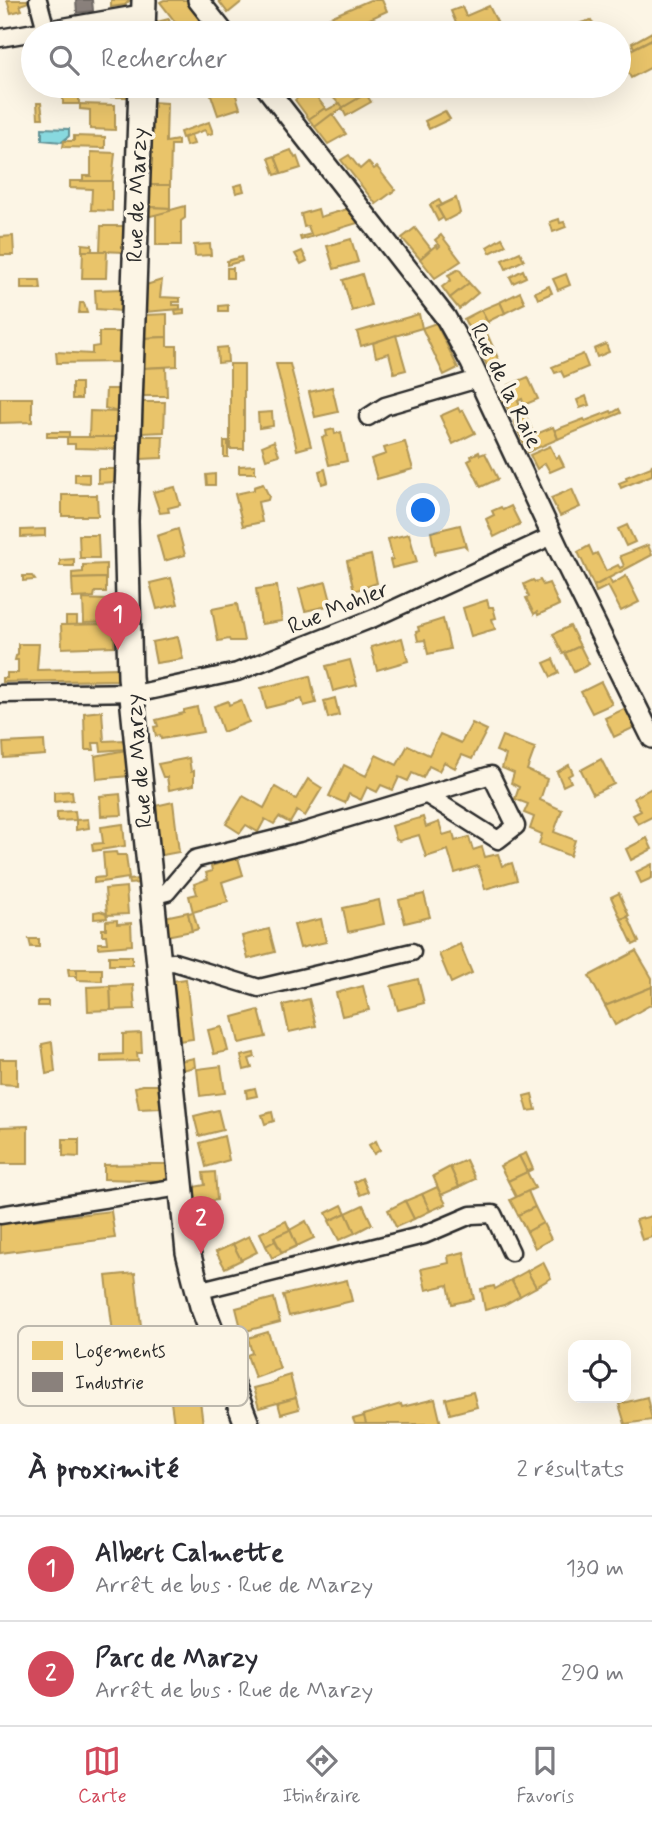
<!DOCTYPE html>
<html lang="fr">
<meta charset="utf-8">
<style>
body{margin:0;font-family:Mynerve,sans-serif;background:#f2f2f3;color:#2b2b33}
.controls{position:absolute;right:21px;bottom:21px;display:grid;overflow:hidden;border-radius:14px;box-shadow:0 7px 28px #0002}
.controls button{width:63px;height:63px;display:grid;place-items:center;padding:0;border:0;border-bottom:2px solid #e1e1e2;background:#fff;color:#2b2b33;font:35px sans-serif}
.you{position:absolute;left:424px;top:511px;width:24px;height:24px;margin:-18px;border:5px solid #fff;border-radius:50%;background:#1a73e8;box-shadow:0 0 0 10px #1a73e833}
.badge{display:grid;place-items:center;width:46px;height:46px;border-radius:50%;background:#d1495b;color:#fff;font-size:23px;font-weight:700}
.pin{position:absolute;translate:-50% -58px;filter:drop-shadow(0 2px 4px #0008)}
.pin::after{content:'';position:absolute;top:37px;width:24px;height:21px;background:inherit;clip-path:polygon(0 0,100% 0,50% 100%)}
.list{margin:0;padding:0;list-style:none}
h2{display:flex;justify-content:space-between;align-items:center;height:91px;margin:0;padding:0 28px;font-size:30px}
h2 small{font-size:23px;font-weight:400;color:#7c7c81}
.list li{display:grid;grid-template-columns:46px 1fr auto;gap:21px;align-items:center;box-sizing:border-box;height:105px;padding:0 28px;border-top:2px solid #e1e1e2}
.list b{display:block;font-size:26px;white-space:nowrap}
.list p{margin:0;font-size:23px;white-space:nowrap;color:#7c7c81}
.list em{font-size:23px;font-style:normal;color:#7c7c81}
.icon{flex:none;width:38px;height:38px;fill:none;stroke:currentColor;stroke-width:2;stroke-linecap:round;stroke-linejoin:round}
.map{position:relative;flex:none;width:652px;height:1424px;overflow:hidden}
.search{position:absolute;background:#fff;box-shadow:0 7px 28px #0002;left:21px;right:21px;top:21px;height:77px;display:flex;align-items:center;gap:18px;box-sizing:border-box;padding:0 24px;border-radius:38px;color:#7c7c81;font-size:26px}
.sheet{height:301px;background:#fff}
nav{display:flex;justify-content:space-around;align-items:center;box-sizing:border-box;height:98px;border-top:2px solid #e1e1e2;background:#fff;font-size:19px;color:#7c7c81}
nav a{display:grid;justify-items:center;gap:4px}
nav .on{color:#d1495b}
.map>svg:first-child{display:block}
.water{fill:#88d9df;stroke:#639397;stroke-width:2}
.homes{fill:#e9c46a;stroke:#b09657;stroke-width:2}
.industry{fill:#8a817c;stroke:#6e6764;stroke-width:2}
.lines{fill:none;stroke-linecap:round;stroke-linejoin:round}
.minor-casing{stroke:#2b2b2b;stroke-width:21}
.tertiary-casing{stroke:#2b2b2b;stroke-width:24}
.secondary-casing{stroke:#2b2b2b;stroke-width:28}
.minor{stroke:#fcf5e5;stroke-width:16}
.tertiary{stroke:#fcf5e5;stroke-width:19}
.secondary{stroke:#fcf5e5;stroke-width:23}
.labels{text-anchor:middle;stroke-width:7;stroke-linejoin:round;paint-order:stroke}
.street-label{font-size:23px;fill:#2b2b2b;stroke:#fcf5e5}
.key{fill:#fcf5e5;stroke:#bdb8ad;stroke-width:2}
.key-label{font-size:19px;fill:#2b2b2b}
</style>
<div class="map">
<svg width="652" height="1424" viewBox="0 0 652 1424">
<rect width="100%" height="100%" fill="#fcf5e5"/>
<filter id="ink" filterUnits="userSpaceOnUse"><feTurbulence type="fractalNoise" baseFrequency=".0143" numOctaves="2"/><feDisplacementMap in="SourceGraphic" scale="14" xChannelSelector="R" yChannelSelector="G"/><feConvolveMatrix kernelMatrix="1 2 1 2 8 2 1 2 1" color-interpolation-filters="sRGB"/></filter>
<g filter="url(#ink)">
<!-- water -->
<polygon class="water" points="42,128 69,129 69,136 62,142 42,140"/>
<!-- homes -->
<g class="homes">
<polygon points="7,0 31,0 31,1 20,5 22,10 11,13"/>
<polygon points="111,0 130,0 125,5 111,7"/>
<polygon points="164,0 188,0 202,18 183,32 160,2"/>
<polygon points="218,0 244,0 228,13"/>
<polygon points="370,0 382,0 387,11 365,21 366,25 347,33 336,33 328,18"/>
<polygon points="489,6 498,24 478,33 446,33 458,28 451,11 462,7 466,16"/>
<polygon points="169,19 172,33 152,33 152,23"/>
<polygon points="591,20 598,33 561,33 581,23"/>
<polygon points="305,23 310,33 283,33"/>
<polygon points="126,26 131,33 108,33 108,29"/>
<polygon points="652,32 652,39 634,48 632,43"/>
<polygon points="652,39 652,67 631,78 619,56"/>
<polygon points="106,86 129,86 129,97 105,97"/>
<polygon points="208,86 233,86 240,108 218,115"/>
<polygon points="335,86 342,95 355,86 366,86 369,92 343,108 327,91"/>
<polygon points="310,88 325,108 309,119 295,100"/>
<polygon points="369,92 371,95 368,97 371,102 346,116 342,108"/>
<rect x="63" y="94" width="16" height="10"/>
<polygon points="150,102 167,103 166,142 178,140 178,145 171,145 170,185 148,185"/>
<polygon points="37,103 41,103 43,118 38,118"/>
<polygon points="340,103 343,108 315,127 309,119 325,108 327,110"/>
<polygon points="80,104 115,105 115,130 90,129 90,110 80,109"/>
<polygon points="445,111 450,119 429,129 425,121"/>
<polygon points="332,114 346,134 328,144 315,127"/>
<polygon points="209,122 213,133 207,135 205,130 182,138 180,132"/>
<polygon points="191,135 194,144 186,146 184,138"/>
<polygon points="74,136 105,137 105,148 63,147 64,141 74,141"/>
<polygon points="291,150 295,158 297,157 301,168 282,174 275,156"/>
<polygon points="91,152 115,153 112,181 83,181 83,176 91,176"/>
<polygon points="349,155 360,169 368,162 374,169 377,167 395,190 376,204 341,160"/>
<polygon points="275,156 281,173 275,175 269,158"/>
<polygon points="70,181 112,181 112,211 91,210 92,189 70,188"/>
<polygon points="242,184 244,191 236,193 234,186"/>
<polygon points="148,185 170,185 170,208 148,207"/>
<polygon points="456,198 460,213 445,221 437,207"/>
<polygon points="439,200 442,205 437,207 443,218 438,221 430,205"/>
<polygon points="185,206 185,218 181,221 181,245 156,245 156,214"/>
<polygon points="148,207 170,208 170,211 147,217"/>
<polygon points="351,208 361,222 301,240 300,237 311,234 308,226 304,227 301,214 318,209 320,217"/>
<polygon points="559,219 560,223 564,222 566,227 553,232 550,222"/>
<polygon points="101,226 125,226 124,252 100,251"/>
<polygon points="415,228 431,249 420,259 402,238"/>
<polygon points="441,235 461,261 435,278 420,259 436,245 438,248 440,246 435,240"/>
<polygon points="13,236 14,255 0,255 0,237"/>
<polygon points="502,238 506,245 490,253 487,247"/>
<polygon points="351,239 358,262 334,269 327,246"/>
<polygon points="82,244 92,245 92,251 82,251"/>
<polygon points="210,244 211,255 195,256 194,245"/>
<polygon points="83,251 107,251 106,278 82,278"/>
<polygon points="302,251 307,261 301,264 295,254"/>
<polygon points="520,252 524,260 506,269 502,260"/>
<polygon points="241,257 242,261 227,265 227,261"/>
<rect x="227" y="268" width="6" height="10"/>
<polygon points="459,269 469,283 450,298 442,287 451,280 448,275"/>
<polygon points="523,270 526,277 513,283 510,277"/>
<polygon points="362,274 371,305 352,311 343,280"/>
<polygon points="566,274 570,285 558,290 553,279"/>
<polygon points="21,280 40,280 41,289 21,289"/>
<polygon points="162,280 160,297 180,298 180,302 173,302 173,305 180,305 180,309 145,312 146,285"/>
<polygon points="469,283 478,293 459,309 450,298"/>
<polygon points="549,286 552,293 538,299 535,292"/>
<polygon points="122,289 121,311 96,309 95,290"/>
<polygon points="520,292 525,303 505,313 500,302"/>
<polygon points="500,302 505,313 487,322 481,310"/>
<polygon points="80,303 84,303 87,313 79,313"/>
<polygon points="228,305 228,311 219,311 219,306"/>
<polygon points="184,309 184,314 176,315 175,310"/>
<polygon points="481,310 488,323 470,331 464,319"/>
<polygon points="167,314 167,337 144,338 145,315"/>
<polygon points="419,314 422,328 361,346 357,332"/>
<polygon points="436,323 458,368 444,375 422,328"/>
<polygon points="484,327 501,365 489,370 472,333"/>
<polygon points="99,332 120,332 119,362 57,363 56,352 92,354 92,347 99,346"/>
<polygon points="396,335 406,370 394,373 389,353 376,357 373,343"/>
<polygon points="167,337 167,346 177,346 177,366 144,368 144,338"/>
<polygon points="606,344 609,352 597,357 594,349"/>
<polygon points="227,347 228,362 218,363 217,348"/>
<polygon points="583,354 588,367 564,377 561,371 555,373 552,367"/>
<rect x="230" y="364" width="14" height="85"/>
<polygon points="276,364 290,364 311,446 297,450"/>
<polygon points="166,367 167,396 143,396 144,368"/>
<polygon points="528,377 538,399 524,405 522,399 518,401 521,408 510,413 499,392 510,387 509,385"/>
<rect x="72" y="383" width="9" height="16"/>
<polygon points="332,387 338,412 315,417 309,392"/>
<polygon points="106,389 118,389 117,412 105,408"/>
<polygon points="586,396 589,405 580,408 577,400"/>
<polygon points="0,398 32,398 32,422 0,423"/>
<polygon points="143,402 165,402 164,432 142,433"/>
<polygon points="458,408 460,412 463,410 475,433 453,444 440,416"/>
<polygon points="619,409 621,413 558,439 555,430 584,419 585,421 611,411 612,413"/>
<polygon points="90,411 117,412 117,437 89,437"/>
<polygon points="272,412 273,426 259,428 258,413"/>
<polygon points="526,416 534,435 522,440 514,421"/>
<polygon points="553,427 558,439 528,452 522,440"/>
<polygon points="334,429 335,434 341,432 347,461 329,465 322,437 327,436 326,431"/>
<rect x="47" y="432" width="22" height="5"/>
<polygon points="142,436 163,436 162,458 141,459"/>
<polygon points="67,437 117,437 116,449 75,448 75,444 67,444"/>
<rect x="224" y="441" width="4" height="16"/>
<polygon points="274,441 279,455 266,459 262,446"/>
<polygon points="405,442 413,469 377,479 371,459 386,454 384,448"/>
<polygon points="550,446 556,458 559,456 564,466 550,472 545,463 537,469 530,455"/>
<polygon points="479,452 480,455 485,453 498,479 481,487 468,461 472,459 471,456"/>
<polygon points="652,464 652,475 621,488 619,483 627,480 626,477 651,467"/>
<polygon points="255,465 255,473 239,473 239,466"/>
<polygon points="98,469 116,469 116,482 98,483"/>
<polygon points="325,469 328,482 322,484 319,471"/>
<polygon points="75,474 89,474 89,483 75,482"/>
<polygon points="215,474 215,485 207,485 206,475"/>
<polygon points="263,484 269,496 268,500 258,502 262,522 243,526 235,494 254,490 254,487"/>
<polygon points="175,487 180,505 168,508 169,512 160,513 153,492"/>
<polygon points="572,489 580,507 560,516 551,498"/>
<polygon points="62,495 97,495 98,516 62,516"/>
<polygon points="511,506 520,524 494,537 486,519 494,515 492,511 501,507 503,510"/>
<polygon points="460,525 466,547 464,545 437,551 435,554 431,532"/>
<polygon points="627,525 635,542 626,546 618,529"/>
<polygon points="45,529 45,536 21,537 21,530"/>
<polygon points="178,529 185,555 164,561 157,536"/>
<polygon points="409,534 417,562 392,568 390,560 393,559 388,539"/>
<polygon points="79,535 98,535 99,558 80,558"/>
<polygon points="648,545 652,555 594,586 578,552 589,546 593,555 597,553 606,571 618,565 620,568 624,566 620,556"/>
<polygon points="371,555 377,583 354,591 347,561"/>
<polygon points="74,559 74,566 60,566 60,560"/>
<polygon points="106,564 106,578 72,579 72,573 83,572 83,565"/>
<polygon points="23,576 32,576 35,580 23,581"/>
<polygon points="626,576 639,602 621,611 608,586 596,592 594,586 609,578 612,584"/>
<polygon points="106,578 106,592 95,592 94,597 73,598 72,579"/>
<polygon points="171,578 178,604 157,609 150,583"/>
<polygon points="533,580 535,582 540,580 543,585 549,583 559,605 538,615 537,612 534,614 526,598 529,597 524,584"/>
<polygon points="326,582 332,605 305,611 299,589"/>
<polygon points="277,586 282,621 261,624 256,589"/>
<polygon points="83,599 106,600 107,622 84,623"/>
<polygon points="487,600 489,607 493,607 496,618 492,619 495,629 471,636 463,608"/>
<polygon points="237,604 244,641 230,641 229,639 218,641 212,609"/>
<rect x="66" y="617" width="11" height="8"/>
<polygon points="443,619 450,649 428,654 425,640 418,641 416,632 419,631 418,627"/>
<polygon points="114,624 114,646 62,648 61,625"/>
<polygon points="570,626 580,646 563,654 553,634"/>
<polygon points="178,637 183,659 156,663 152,642"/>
<polygon points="402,638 408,661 377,670 371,647"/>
<polygon points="18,644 39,644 37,670 117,668 118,680 2,682 2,678 7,678 7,673 18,673 18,660 15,660 16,656 18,655"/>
<polygon points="580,646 589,664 574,672 565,653"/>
<polygon points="553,659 559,673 551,677 544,663"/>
<polygon points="350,660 357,685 333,691 326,666"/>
<polygon points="310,676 316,703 304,706 302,699 266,708 261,688"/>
<polygon points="601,682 612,704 592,713 581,692"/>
<polygon points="335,698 339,715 328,718 324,701"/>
<polygon points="241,700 249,722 223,732 214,706 228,701 229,705"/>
<polygon points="197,707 203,732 161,739 160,735 156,736 154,727 158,726 156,720 184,713 184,710"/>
<polygon points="626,708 635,727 614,737 605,718"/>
<polygon points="102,711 104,741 125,740 126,749 101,751 100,743 93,743 94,750 85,750 84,713"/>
<polygon points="472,723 487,730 472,759 462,755 455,768 444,762 439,771 429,766 423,778 412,773 408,781 399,777 393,790 381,785 377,792 367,787 361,800 349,794 345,803 329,796 344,765 366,776 376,755 397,765 408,745 429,755 440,734 461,743"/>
<polygon points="502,736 535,748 527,770 547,779 540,800 562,810 554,832 575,840 570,856 539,844 542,834 530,829 534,817 524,813 528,804 515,799 519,787 511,783 514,773 502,768 506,755 496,751"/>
<polygon points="44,741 45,755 4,758 3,743"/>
<polygon points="126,750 129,776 97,779 95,756"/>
<polygon points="189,758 191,772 194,771 194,785 169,790 167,777 163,777 158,764"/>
<polygon points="601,759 614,784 593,794 581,770"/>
<polygon points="569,765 573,773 568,776 571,782 563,786 557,772"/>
<polygon points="308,779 322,788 305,816 297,811 290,823 279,817 274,824 265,819 258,832 246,825 240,833 226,824 243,796 264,808 275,787 296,799"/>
<polygon points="652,788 652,817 638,824 633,815 641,811 634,798"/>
<polygon points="72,791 73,800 54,802 54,792"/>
<polygon points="120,794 122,815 101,816 100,796"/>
<polygon points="173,802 179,852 157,856 155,806"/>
<polygon points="75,811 76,820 57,821 57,812"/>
<polygon points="423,817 426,827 439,822 443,835 453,832 455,841 469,837 473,850 482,847 485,857 498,854 502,866 512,863 517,880 485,889 478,866 455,873 448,850 426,857 419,835 399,841 396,839 392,826"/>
<polygon points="88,819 89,828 76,830 76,820"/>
<polygon points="123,824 125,846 93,851 92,844 103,843 101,827"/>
<polygon points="647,838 652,849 631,860 626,849"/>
<polygon points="116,852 117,855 126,855 129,878 94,883 94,878 105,877 103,853"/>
<polygon points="238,858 243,875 222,882 228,902 193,912 189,896 197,894 194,884 208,879 206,873 212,871 211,866"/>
<polygon points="652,864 652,878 641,883 636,872"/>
<polygon points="139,879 140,883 129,884 128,880"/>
<polygon points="126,887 128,914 107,915 105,889"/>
<polygon points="619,893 629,916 621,919 611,897"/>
<polygon points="424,894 430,917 405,923 399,900"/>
<polygon points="379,900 384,924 348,932 343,908"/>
<polygon points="100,911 106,913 107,918 94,919 94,912"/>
<polygon points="188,912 192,931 166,936 164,917"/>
<polygon points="193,912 198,929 192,931 188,913"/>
<polygon points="628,917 639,942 633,945 621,919"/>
<polygon points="321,919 326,942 300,948 294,925"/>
<polygon points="117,920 117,924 131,923 132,945 98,948 98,943 107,943 106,935 102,935 102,929 106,929 106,921"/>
<polygon points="269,929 275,952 248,959 242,936"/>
<polygon points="29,939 39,939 39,947 31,947"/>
<polygon points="460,944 472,973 451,983 439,954"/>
<polygon points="636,951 652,978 652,987 605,1006 589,976"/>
<rect x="109" y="956" width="23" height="9"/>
<polygon points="68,969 77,969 77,976 69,976"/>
<polygon points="77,969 102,969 102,981 77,980"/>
<polygon points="186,979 193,1039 178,1041 172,981"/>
<polygon points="418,979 424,1003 398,1010 391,986"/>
<polygon points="133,985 135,1009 111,1010 110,986"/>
<polygon points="110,986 111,1010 88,1011 87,987"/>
<polygon points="363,986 369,1010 342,1016 336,993"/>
<polygon points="652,987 652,1004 615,1025 605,1006"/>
<polygon points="309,999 316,1026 289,1032 283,1005"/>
<rect x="38" y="1001" width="10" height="5"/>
<polygon points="259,1010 266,1037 239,1043 233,1017"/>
<polygon points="222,1027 228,1051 214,1054 208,1030"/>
<polygon points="141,1033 142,1053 137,1053 138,1061 101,1062 101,1055 123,1054 123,1034"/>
<polygon points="52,1042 55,1072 46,1074 42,1044"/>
<polygon points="254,1053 255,1057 249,1059 252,1068 244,1070 241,1056"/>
<polygon points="194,1058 195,1067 182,1070 180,1061"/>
<polygon points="0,1059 17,1059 17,1085 0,1084"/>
<polygon points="221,1066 225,1093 200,1096 197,1069"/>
<polygon points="143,1085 158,1085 161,1108 139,1109 135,1087"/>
<polygon points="255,1088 257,1096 247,1098 246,1090"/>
<polygon points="532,1094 536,1110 528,1111 524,1096"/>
<polygon points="218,1110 223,1130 199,1136 194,1116"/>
<polygon points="272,1112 274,1121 265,1124 262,1115"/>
<polygon points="28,1126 28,1164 0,1164 0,1127"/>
<polygon points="224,1136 229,1160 206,1167 200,1143"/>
<polygon points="63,1139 79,1139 79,1157 63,1156"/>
<polygon points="376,1141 380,1150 374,1154 369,1145"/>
<polygon points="526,1153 533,1169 527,1172 519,1156"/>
<polygon points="519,1156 527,1172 508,1181 500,1166"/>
<polygon points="466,1160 475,1179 459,1187 450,1167"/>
<polygon points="149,1164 167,1164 169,1181 104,1179 104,1165"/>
<polygon points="450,1167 459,1187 441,1195 433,1176"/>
<polygon points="215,1172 217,1200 196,1202 194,1187 205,1185 203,1173"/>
<polygon points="527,1172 535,1188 516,1197 508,1181"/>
<polygon points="362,1178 368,1192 360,1195 354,1182"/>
<polygon points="437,1187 446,1204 430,1211 422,1194"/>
<polygon points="528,1191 535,1207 518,1215 510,1200"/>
<polygon points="422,1194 430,1211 414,1219 405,1201"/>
<polygon points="405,1201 414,1219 396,1227 388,1210"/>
<polygon points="210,1203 212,1205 214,1227 198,1229 196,1207"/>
<polygon points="342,1205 346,1213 330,1221 326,1213"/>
<polygon points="363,1205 372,1224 355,1233 346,1213"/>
<polygon points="535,1207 543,1223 527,1232 518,1215"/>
<polygon points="111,1211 115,1238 0,1253 0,1224"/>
<polygon points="346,1213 355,1233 339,1240 329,1221"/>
<polygon points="652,1216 652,1237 642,1240 636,1220"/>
<polygon points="286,1221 290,1230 274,1237 275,1241 266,1246 260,1233"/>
<polygon points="306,1221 314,1238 297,1246 290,1230"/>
<polygon points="543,1223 551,1239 535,1248 527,1232"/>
<polygon points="290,1230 297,1246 282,1253 274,1237"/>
<polygon points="249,1236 257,1252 241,1260 233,1244"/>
<polygon points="275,1241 282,1253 272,1258 266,1246"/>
<polygon points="233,1244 241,1260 225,1268 216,1252"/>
<polygon points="464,1252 474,1299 452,1304 448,1285 426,1290 421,1269 449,1263 448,1256"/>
<polygon points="543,1262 551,1278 536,1287 527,1271"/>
<polygon points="527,1271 536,1287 520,1296 511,1280"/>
<polygon points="135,1273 145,1361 117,1365 106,1276"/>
<polygon points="347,1280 352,1301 289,1316 283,1295"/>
<polygon points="511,1280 520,1296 504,1305 485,1310 481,1289 494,1286 495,1289"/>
<polygon points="274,1298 280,1322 242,1332 236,1308"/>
<polygon points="268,1332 280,1369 255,1378 247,1355 252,1353 248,1338"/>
<polygon points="194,1355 203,1424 174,1424 165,1359"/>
<polygon points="290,1375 296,1398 259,1408 253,1388 277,1382 277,1379"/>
<polygon points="473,1392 477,1407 450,1414 446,1399"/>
<polygon points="647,1397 652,1420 625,1424 619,1404"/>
<polygon points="296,1398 299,1409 281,1414 278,1403"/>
<polygon points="435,1399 441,1424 366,1424 363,1415 401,1404 402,1407"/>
<polygon points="364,1416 366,1424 355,1424 353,1419"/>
</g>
<!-- industry -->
<polygon class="industry" points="76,0 92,0 93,11 77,13"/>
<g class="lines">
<defs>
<g id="minor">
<polyline points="38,0 46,30"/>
<polyline points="0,38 144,13"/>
<polyline points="368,417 385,406 478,379"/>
<polyline points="0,694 144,692 237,672 374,618 552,536"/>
<polyline points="151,896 167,892 195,859 299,833 491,775 516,826 498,840 427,795"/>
<polyline points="158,963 174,962 259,988 412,952"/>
<polyline points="0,1215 180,1187"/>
<polyline points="197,1291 424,1235 471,1215 493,1214 511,1252"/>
</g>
<g id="tertiary">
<polyline points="198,0 224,33"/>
<polyline points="265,86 446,318 471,363 558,548 652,738"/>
</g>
<g id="secondary">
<polyline points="143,33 144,0"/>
<polyline points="141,86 126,521 130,677 188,1252 202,1306 247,1424"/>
</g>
</defs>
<!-- minor casing -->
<use href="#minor" class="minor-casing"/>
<!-- tertiary casing -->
<use href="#tertiary" class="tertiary-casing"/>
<!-- secondary casing -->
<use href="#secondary" class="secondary-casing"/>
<!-- minor -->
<use href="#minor" class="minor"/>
<!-- tertiary -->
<use href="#tertiary" class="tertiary"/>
<!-- secondary -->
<use href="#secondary" class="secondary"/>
</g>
</g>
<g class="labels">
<!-- street labels -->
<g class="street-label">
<text transform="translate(136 195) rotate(-88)" y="8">Rue de Marzy</text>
<text transform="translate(507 385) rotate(64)" y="8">Rue de la Raie</text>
<text transform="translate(338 607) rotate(-22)" y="8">Rue Mohler</text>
<text transform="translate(138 761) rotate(-95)" y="8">Rue de Marzy</text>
</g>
</g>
<!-- legend -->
<rect x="18" y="1326" width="230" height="80" rx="10" class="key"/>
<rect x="32" y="1341" width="31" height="19" fill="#e9c46a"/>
<rect x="32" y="1372" width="31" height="20" fill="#8a817c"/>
<g class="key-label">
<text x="75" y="1357">Logements</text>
<text x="75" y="1389">Industrie</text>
</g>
</svg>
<div class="controls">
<button><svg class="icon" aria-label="locate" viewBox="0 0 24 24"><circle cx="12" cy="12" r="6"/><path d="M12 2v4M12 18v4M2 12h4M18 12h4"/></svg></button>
</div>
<div class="you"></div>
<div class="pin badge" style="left:118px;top:650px">1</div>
<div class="pin badge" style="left:201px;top:1254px">2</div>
<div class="search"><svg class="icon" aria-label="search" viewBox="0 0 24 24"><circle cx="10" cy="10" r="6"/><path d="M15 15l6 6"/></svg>Rechercher</div>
</div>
<section class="sheet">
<h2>À proximité<small>2 résultats</small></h2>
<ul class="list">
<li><span class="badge">1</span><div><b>Albert Calmette</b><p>Arrêt de bus · Rue de Marzy</p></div><em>130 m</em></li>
<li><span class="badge">2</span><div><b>Parc de Marzy</b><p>Arrêt de bus · Rue de Marzy</p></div><em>290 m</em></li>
</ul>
</section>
<nav>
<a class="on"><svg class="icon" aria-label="map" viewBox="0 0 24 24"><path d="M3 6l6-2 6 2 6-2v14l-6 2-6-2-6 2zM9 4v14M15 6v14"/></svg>Carte</a>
<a><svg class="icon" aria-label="directions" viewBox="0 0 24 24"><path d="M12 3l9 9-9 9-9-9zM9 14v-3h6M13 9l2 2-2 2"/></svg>Itinéraire</a>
<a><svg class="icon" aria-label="saved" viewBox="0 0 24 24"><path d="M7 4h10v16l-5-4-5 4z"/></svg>Favoris</a>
</nav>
